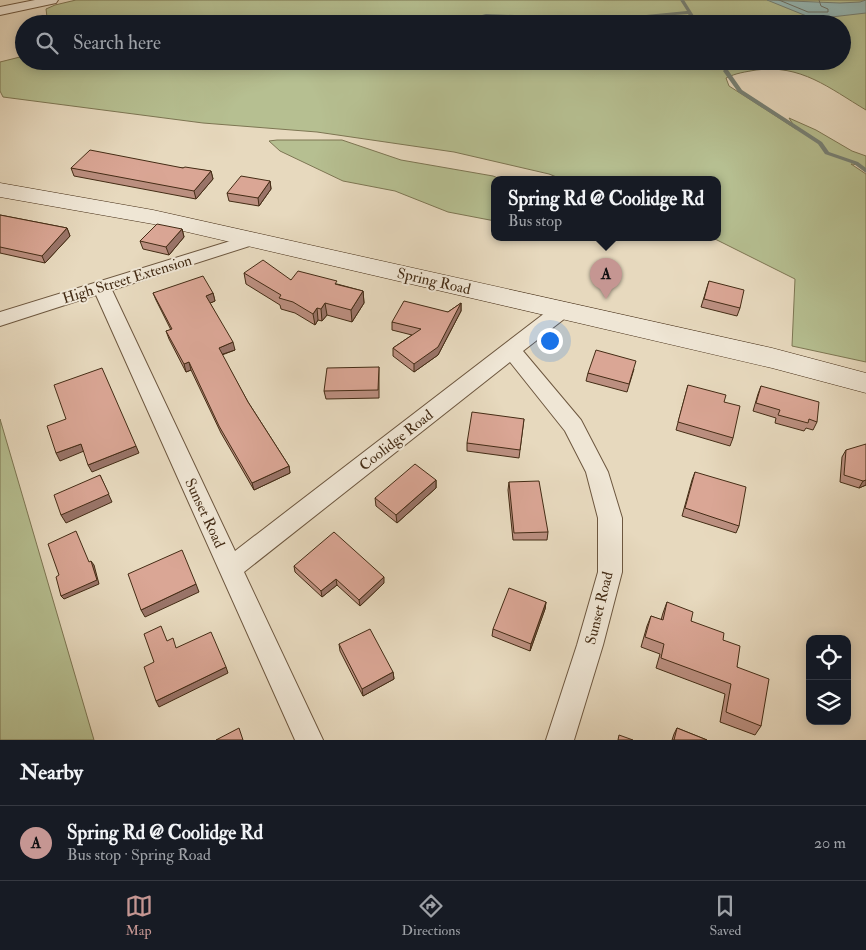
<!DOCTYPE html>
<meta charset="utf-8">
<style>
body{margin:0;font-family:"IM FELL Double Pica",serif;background:#242831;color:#f1f3f6}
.controls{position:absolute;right:15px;bottom:15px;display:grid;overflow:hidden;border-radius:10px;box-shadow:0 2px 12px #0003}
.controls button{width:45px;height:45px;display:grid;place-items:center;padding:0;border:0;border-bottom:1px solid #363941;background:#171b24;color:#f1f3f6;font:25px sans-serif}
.you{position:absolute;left:549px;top:340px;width:18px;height:18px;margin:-12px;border:4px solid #fff;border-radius:50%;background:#1a73e8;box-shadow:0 0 0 8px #1a73e833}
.badge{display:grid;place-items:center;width:32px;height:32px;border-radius:50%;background:#c59692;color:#111;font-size:16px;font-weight:700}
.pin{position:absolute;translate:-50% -41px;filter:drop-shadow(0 1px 2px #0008)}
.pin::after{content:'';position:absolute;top:26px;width:18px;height:15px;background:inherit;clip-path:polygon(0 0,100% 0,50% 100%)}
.popup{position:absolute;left:491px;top:176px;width:230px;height:65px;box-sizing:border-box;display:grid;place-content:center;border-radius:10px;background:#171b24;filter:drop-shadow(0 1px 4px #0005);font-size:16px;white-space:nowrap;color:#9ea1a6}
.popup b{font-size:19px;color:#f1f3f6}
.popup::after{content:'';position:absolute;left:50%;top:100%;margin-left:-10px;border:10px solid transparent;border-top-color:#171b24}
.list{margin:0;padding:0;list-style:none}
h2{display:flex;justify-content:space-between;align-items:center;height:65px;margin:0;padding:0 20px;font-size:21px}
h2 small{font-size:16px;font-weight:400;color:#9ea1a6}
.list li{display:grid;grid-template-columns:32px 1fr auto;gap:15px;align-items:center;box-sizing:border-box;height:75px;padding:0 20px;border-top:1px solid #363941}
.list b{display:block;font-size:19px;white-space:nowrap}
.list p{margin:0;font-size:16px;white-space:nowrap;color:#9ea1a6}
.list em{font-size:16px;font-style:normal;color:#9ea1a6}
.icon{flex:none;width:28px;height:28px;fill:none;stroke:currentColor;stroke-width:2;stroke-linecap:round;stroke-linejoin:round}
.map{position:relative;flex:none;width:866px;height:740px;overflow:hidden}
.search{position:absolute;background:#171b24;box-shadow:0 2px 12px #0003;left:15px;right:15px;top:15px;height:55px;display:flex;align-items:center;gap:12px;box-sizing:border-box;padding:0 18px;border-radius:28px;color:#9ea1a6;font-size:19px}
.sheet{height:140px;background:#171b24}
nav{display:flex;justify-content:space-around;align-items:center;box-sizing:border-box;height:70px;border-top:1px solid #363941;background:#171b24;font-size:14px;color:#9ea1a6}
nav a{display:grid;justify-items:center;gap:2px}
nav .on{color:#c59692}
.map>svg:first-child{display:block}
.green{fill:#b6bf91;stroke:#7d7653}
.water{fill:#97b9b6;stroke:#768176}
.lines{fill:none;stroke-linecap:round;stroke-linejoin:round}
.shore{stroke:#6e7266;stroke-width:1}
.stream{fill:#768176;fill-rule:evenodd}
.minor-casing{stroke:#6d573f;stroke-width:2}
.secondary-casing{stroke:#442c15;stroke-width:1}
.minor{fill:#efe6d5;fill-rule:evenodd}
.secondary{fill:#efe6d5;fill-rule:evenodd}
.wall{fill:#bb8f80;stroke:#442c15}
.shaded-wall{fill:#997468;stroke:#442c15}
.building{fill:#daa695;stroke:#442c15}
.labels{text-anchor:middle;stroke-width:4;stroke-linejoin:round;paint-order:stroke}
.street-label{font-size:15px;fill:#442c15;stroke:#efe6d5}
</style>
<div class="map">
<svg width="866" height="740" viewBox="0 0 866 740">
<rect width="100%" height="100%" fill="#e7d9be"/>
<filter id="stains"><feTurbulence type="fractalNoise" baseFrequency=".004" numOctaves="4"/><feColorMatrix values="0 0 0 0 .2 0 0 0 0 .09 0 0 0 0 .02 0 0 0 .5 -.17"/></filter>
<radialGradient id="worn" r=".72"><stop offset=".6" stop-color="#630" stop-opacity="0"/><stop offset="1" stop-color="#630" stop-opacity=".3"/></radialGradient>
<!-- green -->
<g class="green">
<path d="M 76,0 L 866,0 L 866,110 C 829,88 801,64 756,70 C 745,72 736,73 726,78 L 729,86 L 796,129 L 789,118 L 816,130 L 852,151 L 866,156 L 866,170 L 860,165 L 851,164 L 866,174 L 866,362 L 792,346 L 795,279 L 713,238 L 717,238 L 717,180 L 564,180 L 549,174 L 454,152 L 317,132 L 203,123 L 3,97 L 0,91 L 0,62 L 24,56 L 24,61 L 842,61 L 842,24 L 98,24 L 94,18 L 83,18 L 83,24 L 55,24 L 47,17 L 46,9 L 55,5 Z"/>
<polygon points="277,140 342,140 401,160 493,176 503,180 495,180 495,221 448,212 395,191 343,181 280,151 269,141"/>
<polygon points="0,419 94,740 0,740"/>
</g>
<!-- water -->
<polygon class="water" points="767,0 840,3 860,2 866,0 866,13 814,19"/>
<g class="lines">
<!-- shore -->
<polyline class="shore" points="779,0 808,12 828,12 828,9 821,6 819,0"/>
<!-- stream -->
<g class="stream">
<polygon points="680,0 684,0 699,24 695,24 688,14 636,18 634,17 636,16 687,11"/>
<polygon points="486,14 590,18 592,19 590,20 486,16 455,24 446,24"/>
<polygon points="718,61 723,61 725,64 720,65"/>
<polygon points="724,70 728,70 742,90 822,142 829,152 858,162 866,168 866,173 854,164 825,154 818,144 738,92 723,71"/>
</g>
<defs>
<g id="minor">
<polygon points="35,0 58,0 56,3 0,15 0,7"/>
<polygon points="253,234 259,235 262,239 259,243 112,290 235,551 554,306 561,305 568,306 570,311 568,316 523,351 581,420 608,472 622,518 622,572 603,645 574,740 546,740 577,645 598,572 598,518 586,472 565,431 510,362 244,572 323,740 295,740 96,295 0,326 0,312"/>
</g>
<polygon id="secondary" points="0,183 153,210 772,348 866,373 866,393 772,368 153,224 0,197"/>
</defs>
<!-- minor casing -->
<use href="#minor" class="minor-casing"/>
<!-- secondary casing -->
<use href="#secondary" class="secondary-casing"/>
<!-- minor -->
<use href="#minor" class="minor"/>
<!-- secondary -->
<use href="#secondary" class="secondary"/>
</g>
<!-- wall -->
<g class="wall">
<polygon points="71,168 183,168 211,171 213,179 196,199 74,176"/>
<polygon points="270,181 271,189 259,206 229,201 227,193"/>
<polygon points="0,215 67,228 70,236 45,263 0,253"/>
<polygon points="182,229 184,237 169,255 143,249 140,241"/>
<polygon points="244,273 291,280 337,284 363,291 364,303 352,322 327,315 322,321 318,320 315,325 295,313 281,309 280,305 246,284"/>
<polygon points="709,281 740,308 737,316 701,307"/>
<polygon points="153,293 213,293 215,301 210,303 235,350 222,355 248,402 289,466 290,473 254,490 221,433 191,370 186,372 169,339 166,331 171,330 156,300"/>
<polygon points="461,303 461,311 438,355 414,372 393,356 393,348 412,335 392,330 392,322 448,312"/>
<polygon points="379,367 379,398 326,399 324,391"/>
<polygon points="634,369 627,392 586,381 588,373"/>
<polygon points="688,385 733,438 730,446 676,430"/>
<polygon points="761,386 817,422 813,430 806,428 804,431 775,423 776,418 753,411 758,394"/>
<polygon points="524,419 519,458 467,451 467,443"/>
<polygon points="846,450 866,485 859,488 840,482 842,457"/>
<polygon points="695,472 739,526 736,533 682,516 692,480"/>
<polygon points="436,480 436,488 397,523 376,506 375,498"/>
<polygon points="509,482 548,532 547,540 513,540 508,490"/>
<polygon points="294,566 384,583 360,606 337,585 322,597 295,572"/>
<polygon points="546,602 545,609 530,651 492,636 493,629"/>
<polygon points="667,602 691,621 723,640 737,667 761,726 755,735 720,722 725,694 656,668 660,654 641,647 647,626 651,616 661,620 663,613"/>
<polygon points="339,644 393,672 394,679 363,696 340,651"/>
<polygon points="677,728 707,740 672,740 674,734"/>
</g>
<!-- shaded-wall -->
<g class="shaded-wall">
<polygon points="211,171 213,179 196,199 194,191"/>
<polygon points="270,181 271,189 259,206 258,198"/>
<polygon points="67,228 70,236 45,263 42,256"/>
<polygon points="182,229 184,237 169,255 166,247"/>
<polygon points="363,291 364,303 352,322 351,310"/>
<polygon points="213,293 215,301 208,304 206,296"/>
<polygon points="325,303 327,315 322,321 321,309"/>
<polygon points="461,303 461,311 438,355 414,372 414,364"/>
<polygon points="317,308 318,320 315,325 313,314"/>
<polygon points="233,342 235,350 220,355 219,348"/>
<polygon points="189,362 191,370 186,372 184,364"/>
<polygon points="81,444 84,451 60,461 56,453"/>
<polygon points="136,446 139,453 92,472 88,465"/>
<polygon points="289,466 290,473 254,490 252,483"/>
<polygon points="100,475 112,502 66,523 61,515"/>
<polygon points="436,480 436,488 397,523 396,515"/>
<polygon points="866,480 866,485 859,488 863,481"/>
<polygon points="91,561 94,565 99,584 64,599 61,596"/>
<polygon points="384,577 384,583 360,606 359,600"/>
<polygon points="336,579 337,585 322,597 321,591"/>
<polygon points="196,584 199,592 145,617 141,610"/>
<polygon points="546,602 545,609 530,651 531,644"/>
<polygon points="226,667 228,673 159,707 156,701"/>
<polygon points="393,672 394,679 363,696 362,689"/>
</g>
<!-- building -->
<g class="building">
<polygon points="90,150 183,168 185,167 211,171 194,191 71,168"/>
<polygon points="241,176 270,181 258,198 227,193"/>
<polygon points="0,215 67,228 42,256 0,247"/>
<polygon points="157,224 182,229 166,247 140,241"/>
<polygon points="263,260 291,280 298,271 337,281 335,284 363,291 351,310 325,303 321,309 317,308 313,314 293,302 279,298 281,295 244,273"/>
<polygon points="203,276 213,293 206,296 233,342 219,348 248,402 289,466 252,483 219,426 189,362 184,364 166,331 172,329 153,293"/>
<polygon points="709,281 744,290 740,308 704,299"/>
<polygon points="404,301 448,312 461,303 438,347 414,364 393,348 421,329 392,322"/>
<polygon points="596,350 636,361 629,384 588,373"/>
<polygon points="379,367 378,390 324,391 327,368"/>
<polygon points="102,368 136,446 88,465 81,444 56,453 47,426 66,419 54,385"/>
<polygon points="688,385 726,395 724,402 740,406 733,438 678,422"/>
<polygon points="761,386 819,402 817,422 809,419 808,423 778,415 780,410 756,403"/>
<polygon points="472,412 524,419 520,450 467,443"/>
<polygon points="866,444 866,480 863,481 844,475 846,450"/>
<polygon points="415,464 436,480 396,515 375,498"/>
<polygon points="695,472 746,487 739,526 685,508"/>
<polygon points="100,475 109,494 61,515 54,495"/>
<polygon points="539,481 548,532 514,533 509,482"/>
<polygon points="76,531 89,562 91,561 97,580 61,596 56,577 59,575 48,544"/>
<polygon points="334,532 384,577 359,600 336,579 321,591 294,566"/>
<polygon points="182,550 196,584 141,610 128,574"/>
<polygon points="509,588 546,602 531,644 493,629"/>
<polygon points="667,602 693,612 691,621 724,633 723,640 740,646 737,667 769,679 761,726 726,712 731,684 661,658 664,644 645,637 651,616 663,620"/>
<polygon points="161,626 167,641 173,638 176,648 211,632 226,667 156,701 144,667 154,662 144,634"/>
<polygon points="370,629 393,672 362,689 339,644"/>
<polygon points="239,728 243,740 216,740"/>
<polygon points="677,728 707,740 674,740"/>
<polygon points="619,735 633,740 618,740"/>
</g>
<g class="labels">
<!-- street labels -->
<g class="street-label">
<text transform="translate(127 279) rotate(-17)" y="5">High Street Extension</text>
<text transform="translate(434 281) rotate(13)" y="5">Spring Road</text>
<text transform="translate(396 440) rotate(-38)" y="5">Coolidge Road</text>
<text transform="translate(205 513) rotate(65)" y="5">Sunset Road</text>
<text transform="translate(599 608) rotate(-76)" y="5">Sunset Road</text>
</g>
</g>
<rect width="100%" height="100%" filter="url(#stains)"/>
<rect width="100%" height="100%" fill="url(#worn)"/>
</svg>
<div class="controls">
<button><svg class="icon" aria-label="locate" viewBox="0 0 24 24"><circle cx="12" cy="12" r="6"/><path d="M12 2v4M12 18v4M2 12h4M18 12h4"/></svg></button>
<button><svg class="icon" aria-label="layers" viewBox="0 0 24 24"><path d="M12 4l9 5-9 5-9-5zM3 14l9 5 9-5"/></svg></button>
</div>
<div class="you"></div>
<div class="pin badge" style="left:606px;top:299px">A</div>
<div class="popup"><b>Spring Rd @ Coolidge Rd</b>Bus stop</div>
<div class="search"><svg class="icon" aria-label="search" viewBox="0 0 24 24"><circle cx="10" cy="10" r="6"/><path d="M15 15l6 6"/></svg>Search here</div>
</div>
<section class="sheet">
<h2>Nearby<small></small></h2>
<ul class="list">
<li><span class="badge">A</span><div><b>Spring Rd @ Coolidge Rd</b><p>Bus stop · Spring Road</p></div><em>20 m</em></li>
</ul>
</section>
<nav>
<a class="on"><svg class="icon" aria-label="map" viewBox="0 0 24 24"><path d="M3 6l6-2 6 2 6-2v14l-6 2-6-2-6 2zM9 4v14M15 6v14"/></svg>Map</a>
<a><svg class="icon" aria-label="directions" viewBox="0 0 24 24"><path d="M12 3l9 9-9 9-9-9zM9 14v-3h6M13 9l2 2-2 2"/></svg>Directions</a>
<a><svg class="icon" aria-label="saved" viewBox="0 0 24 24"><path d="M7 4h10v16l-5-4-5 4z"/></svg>Saved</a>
</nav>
